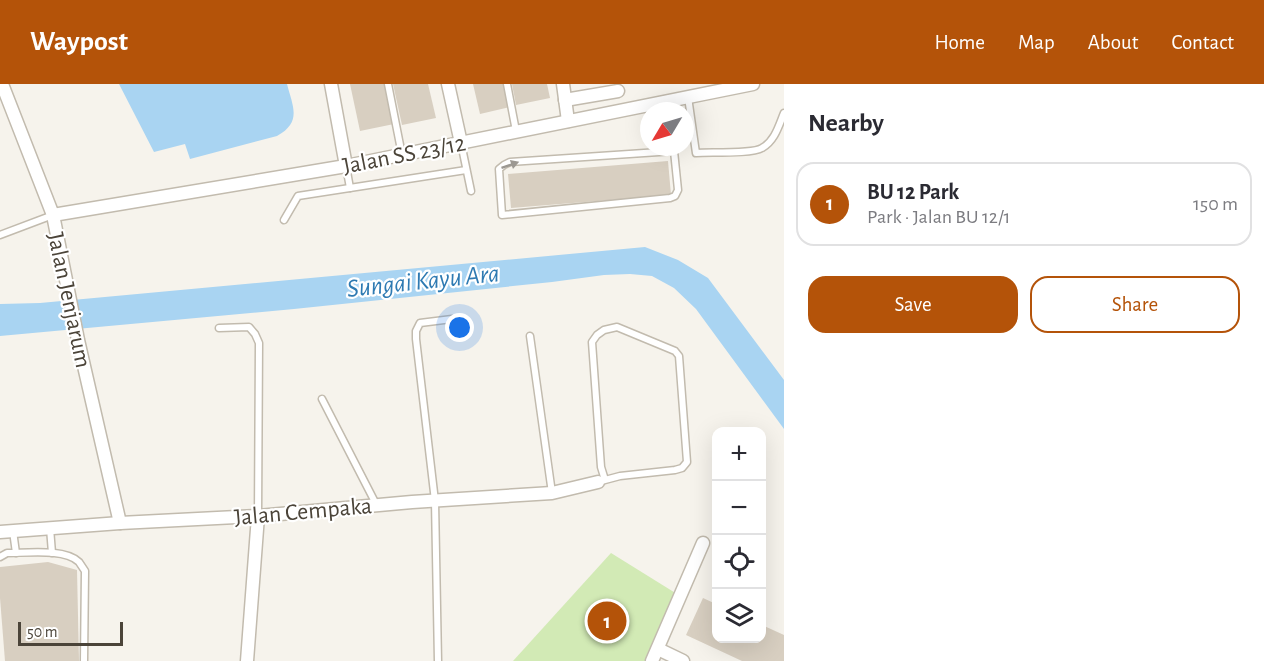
<!DOCTYPE html>
<meta charset="utf-8">
<style>
body{margin:0;font-family:"Alegreya Sans",sans-serif;background:#f2f2f3;color:#2b2b33}
.controls{position:absolute;right:18px;bottom:18px;display:grid;overflow:hidden;border-radius:12px;box-shadow:0 6px 24px #0002}
.controls button{width:54px;height:54px;display:grid;place-items:center;padding:0;border:0;border-bottom:2px solid #e1e1e2;background:#fff;color:#2b2b33;font:30px sans-serif}
.compass{position:absolute;left:640px;top:18px;width:54px;height:54px;border-radius:50%;background:#fff;box-shadow:0 6px 24px #0002;rotate:232deg}
.scale{position:absolute;left:18px;bottom:15px;width:105px;box-sizing:border-box;padding-left:6px;border:3px solid #4b4439;border-top:0;font-size:16px;line-height:21px;white-space:nowrap;color:#4b4439;-webkit-text-stroke:4px #fff;paint-order:stroke}
.you{position:absolute;left:460px;top:244px;width:21px;height:21px;margin:-15px;border:4px solid #fff;border-radius:50%;background:#1a73e8;box-shadow:0 0 0 9px #1a73e833}
.badge{display:grid;place-items:center;width:39px;height:39px;border-radius:50%;background:#b45309;color:#fff;font-size:20px;font-weight:700}
.pin{position:absolute;translate:-50% -50%;border:3px solid #fff;box-shadow:0 2px 6px #0006}
.list{margin:0;padding:0;list-style:none}
h2{display:flex;justify-content:space-between;align-items:center;height:78px;margin:0;padding:0 24px;font-size:26px}
h2 small{font-size:20px;font-weight:400;color:#7c7c81}
.list li{display:grid;grid-template-columns:39px 1fr auto;gap:18px;align-items:center;box-sizing:border-box;height:84px;margin:0 12px 12px;padding:0 12px;border:2px solid #e1e1e2;border-radius:18px}
.list b{display:block;font-size:22px;white-space:nowrap}
.list p{margin:0;font-size:20px;white-space:nowrap;color:#7c7c81}
.list em{font-size:20px;font-style:normal;color:#7c7c81}
.actions{display:flex;gap:12px;padding:18px 24px}
.actions a{flex:1;padding:14px 0;border:2px solid #b45309;border-radius:18px;text-align:center;font-size:21px;color:#b45309}
.actions .main{background:#b45309;color:#fff}
.icon{flex:none;width:33px;height:33px;fill:none;stroke:currentColor;stroke-width:2;stroke-linecap:round;stroke-linejoin:round}
.map{position:relative;flex:none;width:784px;height:577px;overflow:hidden}
header{display:flex;align-items:center;gap:36px;box-sizing:border-box;height:84px;padding:0 30px;background:#b45309;color:#fff}
header strong{font-size:28px}
nav{display:flex;gap:33px;margin-inline-start:auto;font-size:21px}
main{display:flex}
aside{flex:1;background:#fff}
.map>svg:first-child{display:block}
.green{fill:#d2eab5}
.water{fill:#a9d4f2}
.building{fill:#d8cfc1}
.lines{fill:none;stroke-linecap:round;stroke-linejoin:round}
.service-casing{stroke:#c2bbae;stroke-width:9}
.minor-casing{stroke:#c2bbae;stroke-width:15}
.service{stroke:#fff;stroke-width:6}
.minor{stroke:#fff;stroke-width:12}
.oneway{fill:#9c9892}
.labels{text-anchor:middle;stroke-width:4.5;stroke-linejoin:round;paint-order:stroke}
.street-label{font-size:24px;fill:#4b4439;stroke:#fff}
.water-label{font-size:26px;font-style:italic;fill:#2e7ab2;stroke:#fff}
</style>
<header>
<strong>Waypost</strong>
<nav><a>Home</a><a>Map</a><a>About</a><a>Contact</a></nav>
</header>
<main>
<div class="map">
<svg width="784" height="577" viewBox="0 0 784 577">
<rect width="100%" height="100%" fill="#f6f3ec"/>
<!-- green -->
<polygon class="green" points="611,469 677,510 647,577 513,577"/>
<!-- water -->
<g class="water">
<path d="M 119,0 L 287,0 C 293,23 302,38 277,52 L 190,75 L 185,60 L 154,68 Z"/>
<polygon points="645,163 678,176 708,194 784,296 784,345 696,225 674,204 652,192 630,190 604,191 552,198 294,225 0,252 0,220 40,219"/>
</g>
<!-- building -->
<g class="building">
<polygon points="350,0 385,0 394,40 360,47"/>
<polygon points="393,0 428,0 436,34 402,41"/>
<polygon points="473,0 505,0 510,23 480,30"/>
<polygon points="512,0 547,0 550,14 516,21"/>
<polygon points="668,77 671,111 511,124 508,90"/>
<polygon points="48,478 77,486 79,577 5,577 0,514 0,483"/>
<polygon points="703,514 716,520 716,554 762,554 762,541 784,551 784,577 742,577 686,551"/>
</g>
<g class="lines">
<defs>
<g id="service">
<polyline points="388,0 402,71"/>
<polyline points="507,0 516,47"/>
<path d="M 688,13 L 696,69 C 710,68 752,70 762,64 C 775,57 779,41 784,29"/>
<polyline points="461,59 471,107"/>
<polyline points="673,63 674,67 678,106 675,112 670,114 502,131 499,85 504,81 510,78 674,67"/>
<polyline points="346,82 350,104"/>
<polyline points="284,136 298,112 466,86"/>
<polyline points="0,151 53,131"/>
<polyline points="219,244 249,243 255,250 259,259 258,432"/>
<polyline points="530,252 552,409"/>
<polyline points="322,315 376,420"/>
<polyline points="598,398 605,396 601,383 592,258 597,251 604,246 617,243 675,267 679,272 687,378 682,384 675,386 620,392 605,396"/>
<polyline points="50,444 52,469"/>
<polyline points="13,447 16,469"/>
<path d="M 0,473 L 7,469 C 26,469 65,464 79,478 C 81,481 83,484 85,487 L 84,577"/>
<polyline points="438,577 435,417 416,255 416,247 420,239 452,235"/>
</g>
<g id="minor">
<polyline points="2,0 53,131 78,256 120,439"/>
<polyline points="331,0 346,82"/>
<polyline points="448,0 461,59"/>
<polyline points="563,0 568,37"/>
<polyline points="565,16 618,7"/>
<polyline points="53,131 346,82 753,0"/>
<polyline points="0,448 120,439 258,432 412,418 552,409 598,398"/>
<polyline points="658,565 683,577"/>
<polyline points="247,577 258,432"/>
<polyline points="652,577 703,459"/>
</g>
</defs>
<!-- service casing -->
<use href="#service" class="service-casing"/>
<!-- minor casing -->
<use href="#minor" class="minor-casing"/>
<!-- service -->
<use href="#service" class="service"/>
<!-- minor -->
<use href="#minor" class="minor"/>
</g>
<!-- one-way arrows -->
<defs><path id="oneway-solid" d="M-6-.8H1V-3.2L6.5 0L1 3.2V.8H-6Z" transform="scale(1.5)"/></defs>
<use class="oneway" href="#oneway-solid" transform="translate(510 81) rotate(-19)"/>
<g class="labels">
<!-- street labels -->
<g class="street-label">
<text transform="translate(404 70) rotate(-11)" y="8">Jalan SS 23/12</text>
<text transform="translate(70 216) rotate(78)" y="8">Jalan Jenjarum</text>
<text transform="translate(303 427) rotate(-5)" y="8">Jalan Cempaka</text>
</g>
<!-- water labels -->
<g class="water-label">
<text transform="translate(423 196) rotate(-6)" y="9">Sungai Kayu Ara</text>
</g>
</g>
</svg>
<div class="controls">
<button>+</button>
<button>−</button>
<button><svg class="icon" aria-label="locate" viewBox="0 0 24 24"><circle cx="12" cy="12" r="6"/><path d="M12 2v4M12 18v4M2 12h4M18 12h4"/></svg></button>
<button><svg class="icon" aria-label="layers" viewBox="0 0 24 24"><path d="M12 4l9 5-9 5-9-5zM3 14l9 5 9-5"/></svg></button>
</div>
<svg class="compass" viewBox="-18 -18 36 36"><path d="M0-13l5 13h-10z" fill="#e53935"/><path d="M0 13l5-13h-10z" fill="#7c7c81"/></svg>
<div class="scale">50 m</div>
<div class="you"></div>
<div class="pin badge" style="left:607px;top:537px">1</div>
</div>
<aside>
<h2>Nearby<small></small></h2>
<ul class="list">
<li><span class="badge">1</span><div><b>BU 12 Park</b><p>Park · Jalan BU 12/1</p></div><em>150 m</em></li>
</ul>
<div class="actions"><a class="main">Save</a><a>Share</a></div>
</aside>
</main>
